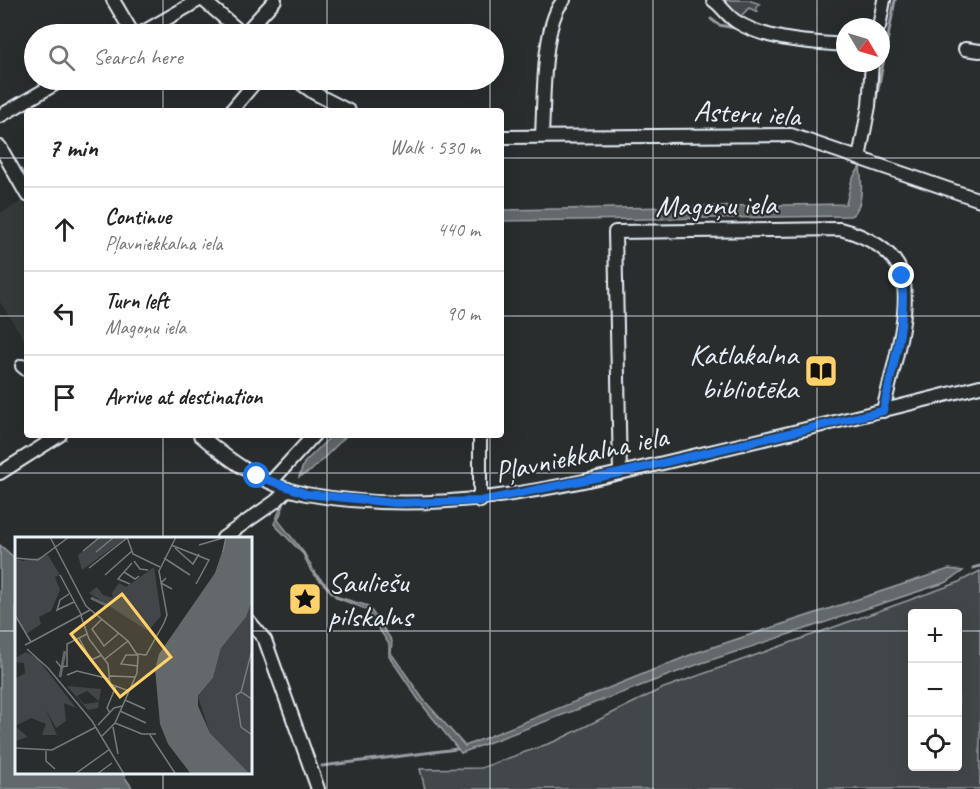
<!DOCTYPE html>
<meta charset="utf-8">
<style>
body{margin:0;font-family:Caveat,sans-serif;background:#f6f6f6;color:#222}
.controls{position:absolute;right:18px;bottom:18px;display:grid;overflow:hidden;border-radius:6px;box-shadow:0 6px 24px #0002}
.controls button{width:54px;height:54px;display:grid;place-items:center;padding:0;border:0;border-bottom:2px solid #e0e0e0;background:#fff;color:#222;font:30px sans-serif}
.compass{position:absolute;left:836px;top:18px;width:54px;height:54px;border-radius:50%;background:#fff;box-shadow:0 6px 24px #0002;rotate:128deg}
.stop{position:absolute;width:18px;height:18px;margin:-14px;border:4px solid #1a73e8;border-radius:50%;background:#fff}
.stop.end{background:#1a73e8;border-color:#fff;box-shadow:0 2px 6px #0008}
.list{margin:0;padding:0;list-style:none}
h2{display:flex;justify-content:space-between;align-items:center;height:78px;margin:0;padding:0 24px;font-size:26px}
h2 small{font-size:20px;font-weight:400;color:#767676}
.list li{display:grid;grid-template-columns:39px 1fr auto;gap:18px;align-items:center;box-sizing:border-box;height:84px;padding:0 24px;border-top:2px solid #e0e0e0}
.list b{display:block;font-size:22px;white-space:nowrap}
.list p{margin:0;font-size:20px;white-space:nowrap;color:#767676}
.list em{font-size:20px;font-style:normal;color:#767676}
.icon{flex:none;width:33px;height:33px;fill:none;stroke:currentColor;stroke-width:2;stroke-linecap:round;stroke-linejoin:round}
.map{position:relative;flex:none;width:980px;height:789px;overflow:hidden}
.search{position:absolute;background:#fff;box-shadow:0 6px 24px #0002;left:24px;top:24px;width:480px;height:66px;display:flex;align-items:center;gap:15px;box-sizing:border-box;padding:0 21px;border-radius:33px;color:#767676;font-size:22px}
.panel{position:absolute;background:#fff;box-shadow:0 6px 24px #0002;left:24px;top:108px;width:480px;height:330px;border-radius:6px}
.map>svg:first-child{display:block}
.built{fill:#363a3b}
.green{fill:#424648;stroke:#959ca0;stroke-width:1.5;fill-rule:evenodd}
.water{fill:#63686b;stroke:#989fa3;stroke-width:1.5}
.lines{fill:none;stroke-linecap:round;stroke-linejoin:round}
.stream{stroke:#989fa3;stroke-width:3}
.minor-casing{stroke:#e8f1f8;stroke-width:16}
.minor{stroke:#2a2d2e;stroke-width:12}
.route{stroke:#1a73e8;stroke-width:8}
.grid{fill:none;stroke:#e8f1f8;stroke-width:1.5;stroke-opacity:0.55}
.labels{text-anchor:middle;stroke-width:4.5;stroke-linejoin:round;paint-order:stroke}
.street-label{font-size:30px;fill:#e8f1f8;stroke:#2a2d2e}
.poi-label{font-size:30px;fill:#e8f1f8;stroke:#2a2d2e;text-anchor:end}
.inset-river{fill:none;stroke:#63686b;stroke-width:3}
.inset-road{fill:none;stroke:#767b7f;stroke-width:1.5}
.view{fill:#ffd166;fill-opacity:0.15;stroke:#ffd166;stroke-width:3}
.inset-edge{fill:none;stroke:#e8f1f8;stroke-width:3}
</style>
<div class="map">
<svg width="980" height="789" viewBox="0 0 980 789">
<rect width="100%" height="100%" fill="#2a2d2e"/>
<filter id="ink" filterUnits="userSpaceOnUse"><feTurbulence type="fractalNoise" baseFrequency=".0167" numOctaves="2"/><feDisplacementMap in="SourceGraphic" scale="12" xChannelSelector="R" yChannelSelector="G"/><feConvolveMatrix kernelMatrix="1 2 1 2 8 2 1 2 1" color-interpolation-filters="sRGB"/></filter>
<g filter="url(#ink)">
<!-- built -->
<polygon class="built" points="23,201 27,211 27,344 0,302 0,213"/>
<!-- green -->
<g class="green">
<polygon points="720,0 748,0 760,4 756,7 758,12 749,8 738,19"/>
<path d="M 980,571 L 980,789 L 425,789 L 420,769 L 481,768 L 556,741 L 661,689 L 957,583 ZM 912,614 L 958,614 L 958,766 L 912,766 Z"/>
</g>
<!-- water -->
<g class="water">
<path d="M 860,167 C 862,180 864,208 851,216 L 501,221 L 501,210 L 846,204 L 852,179 Z"/>
<polygon points="332,435 347,435 311,471 299,477 304,463"/>
<polygon points="282,504 284,505 278,520 304,553 315,573 338,597 368,606 392,641 391,653 423,699 465,746 695,653 949,569 963,571 947,582 699,664 461,753 420,702 389,656 389,644 366,609 337,598 311,571 303,554 274,524"/>
<polygon points="0,545 16,559 16,772 122,773 133,789 0,789"/>
</g>
<g class="lines">
<!-- stream -->
<g class="stream">
<polyline points="711,19 719,25 735,28"/>
<polyline points="875,105 895,0"/>
<polyline points="973,568 980,566"/>
<polyline points="322,766 457,749"/>
</g>
<defs>
<g id="minor">
<polyline points="113,0 133,34"/>
<polyline points="203,0 243,34"/>
<path d="M 713,0 C 722,6 727,16 737,22 C 768,41 810,42 845,45"/>
<polyline points="879,27 884,0"/>
<polyline points="140,34 199,0"/>
<polyline points="244,34 275,0"/>
<polyline points="965,49 980,51"/>
<polyline points="296,80 314,93 349,111"/>
<polyline points="231,111 257,80"/>
<polyline points="0,116 62,80"/>
<path d="M 542,135 C 544,104 542,21 564,0"/>
<polyline points="501,137 791,135 980,200"/>
<polyline points="0,147 27,195"/>
<polyline points="859,158 869,106 872,63"/>
<polyline points="22,366 27,370"/>
<path d="M 200,435 C 231,462 265,486 306,494 C 444,519 569,485 701,454 C 794,432 887,410 980,386"/>
<polyline points="480,435 480,501"/>
<polyline points="0,473 60,435"/>
<path d="M 620,473 L 615,232 L 840,229 C 864,235 896,250 903,278 C 911,315 891,374 883,411"/>
<polyline points="271,482 314,435"/>
<polyline points="223,538 276,501 288,489"/>
<polyline points="250,622 265,640 318,789"/>
</g>
</defs>
<!-- minor casing -->
<use href="#minor" class="minor-casing"/>
<!-- minor -->
<use href="#minor" class="minor"/>
</g>
</g>
<g class="lines" filter="url(#ink)">
<!-- route -->
<path class="route" d="M 257,476 L 307,494 L 395,503 L 480,501 L 620,473 L 883,411 C 893,367 907,321 902,276"/>
</g>
<!-- grid -->
<path class="grid" d="M 163,0 L 163,34M 327,0 L 327,34M 490,0 L 490,34M 653,0 L 653,789M 817,0 L 817,789M 163,80 L 163,111M 327,80 L 327,111M 490,80 L 490,111M 0,158 L 27,158M 501,158 L 980,158M 0,316 L 27,316M 501,316 L 980,316M 163,435 L 163,538M 327,435 L 327,789M 490,435 L 490,789M 0,473 L 980,473M 0,631 L 16,631M 250,631 L 912,631M 958,631 L 980,631M 163,772 L 163,789"/>
<!-- icons -->
<defs>
<symbol id="library-square" viewBox="-11 -11 22 22"><rect x="-9" y="-9" width="18" height="18" rx="4" fill="#ffd166" stroke="#2a2d2e"/><path d="M-6-4Q-3-5.5-.7-3.5V5Q-3 3-6 4ZM6-4Q3-5.5 .7-3.5V5Q3 3 6 4Z" fill="#111"/></symbol>
<symbol id="sight-square" viewBox="-11 -11 22 22"><rect x="-9" y="-9" width="18" height="18" rx="4" fill="#ffd166" stroke="#2a2d2e"/><path d="M0-6L1.8-2.2L6-1.7L2.9 1.2L3.7 5.4L0 3.3L-3.7 5.4L-2.9 1.2L-6-1.7L-1.8-2.2Z" fill="#111"/></symbol>
</defs>
<g fill-rule="evenodd">
<use href="#library-square" x="802" y="352" width="38" height="38"/>
<use href="#sight-square" x="286" y="580" width="38" height="38"/>
</g>
<g class="labels">
<!-- street labels -->
<g class="street-label">
<text transform="translate(747 113) rotate(3)" y="10">Asteru iela</text>
<text transform="translate(716 205) rotate(-1)" y="10">Magoņu iela</text>
<text transform="translate(581 454) rotate(-12)" y="10">Pļavniekkalna iela</text>
</g>
<!-- poi labels -->
<g class="poi-label">
<text x="798" y="364">Katlakalna<tspan x="798" dy="34">bibliotēka</tspan></text>
<text x="328" y="592" text-anchor="start">Sauliešu<tspan x="328" dy="34">pilskalns</tspan></text>
</g>
</g>
<!-- overview -->
<g transform="translate(15 537)">
<rect width="237" height="237" fill="#2a2d2e"/>
<path d="M 85,0 L 111,1 L 67,33 L 63,18 ZM 33,18 L 45,38 L 40,40 L 45,53 L 36,74 L 24,80 L 26,87 L 11,97 L 0,77 L 0,21 L 8,24 ZM 139,30 L 146,79 L 133,94 L 74,56 L 82,50 L 88,58 L 98,61 L 97,56 L 104,46 L 111,50 ZM 237,64 L 237,237 L 235,237 L 195,196 L 183,160 L 198,141 L 206,111 L 231,79 ZM 11,115 L 22,121 L 61,171 L 49,166 L 51,184 L 41,191 L 31,173 L 42,198 L 27,198 L 31,187 L 16,181 L 0,189 L 13,200 L 0,204 L 0,142 L 10,136 L 9,126 L 0,125 L 0,121 ZM 52,149 L 86,152 L 84,164 L 72,154 L 62,159 L 69,167 L 84,165 L 83,171 L 73,173 Z" fill="#424648"/>
<path d="M 212,0 L 237,0 L 237,64 L 231,80 L 206,111 L 198,141 L 183,159 L 183,169 L 195,196 L 235,237 L 176,237 L 153,207 L 145,187 L 140,132 L 144,117 L 200,36 Z" fill="#63686b"/>
<path class="inset-river" d="M 76,61 L 93,69M 45,140 L 50,114"/>
<path class="inset-road" d="M 35,0 L 71,69 L 113,104 L 123,119 L 122,136 L 100,186 L 87,199M 112,0 L 118,17 L 145,30M 156,8 L 194,23 L 181,47M 184,8 L 211,0 L 208,15M 160,11 L 178,27 L 184,17M 68,14 L 85,0M 81,15 L 99,0M 0,21 L 23,23 L 54,0M 149,21 L 175,38M 119,24 L 125,32 L 133,33M 117,26 L 109,35 L 120,42 L 124,39M 74,31 L 112,1M 109,35 L 103,42 L 115,47M 45,38 L 67,79M 90,38 L 117,14M 151,41 L 146,46 L 157,52M 54,57 L 45,63 L 42,73 L 59,65M 0,78 L 16,105 L 10,108M 66,79 L 74,102 L 93,127 L 95,147 L 114,154M 87,82 L 77,92 L 89,109 L 104,96M 64,101 L 76,123 L 87,118M 16,105 L 75,73M 12,112 L 33,131 L 77,184 L 109,237M 237,113 L 226,155 L 237,162M 122,117 L 131,118 L 149,86 L 152,78 L 144,34 L 161,0M 123,118 L 111,118 L 106,127 L 123,129M 90,122 L 113,104M 41,124 L 46,130 L 52,129 L 52,107 L 72,97M 52,138 L 62,134 L 95,142M 95,139 L 120,140M 226,155 L 221,158 L 226,190 L 237,198M 110,163 L 130,172M 105,174 L 131,186M 95,176 L 92,171 L 101,149M 100,186 L 127,197 L 141,197M 83,188 L 99,171 L 107,169M 98,190 L 103,217M 135,198 L 160,236M 0,211 L 37,213 L 81,190M 31,214 L 31,224 L 40,232M 60,237 L 95,212M 82,237 L 97,226"/>
<path class="view" d="M 107,57 L 156,120 L 105,160 L 56,97 Z"/>
<rect width="237" height="237" class="inset-edge"/>
</g>
</svg>
<div class="controls">
<button>+</button>
<button>−</button>
<button><svg class="icon" aria-label="locate" viewBox="0 0 24 24"><circle cx="12" cy="12" r="6"/><path d="M12 2v4M12 18v4M2 12h4M18 12h4"/></svg></button>
</div>
<svg class="compass" viewBox="-18 -18 36 36"><path d="M0-13l5 13h-10z" fill="#e53935"/><path d="M0 13l5-13h-10z" fill="#767676"/></svg>
<div class="stop" style="left:257px;top:476px"></div>
<div class="stop end" style="left:902px;top:276px"></div>
<div class="search"><svg class="icon" aria-label="search" viewBox="0 0 24 24"><circle cx="10" cy="10" r="6"/><path d="M15 15l6 6"/></svg>Search here</div>
<section class="panel">
<h2>7 min<small>Walk · 530 m</small></h2>
<ul class="list">
<li><svg class="icon" aria-label="ahead" viewBox="0 0 24 24"><path d="M12 20V5M6 11l6-6 6 6"/></svg><div><b>Continue</b><p>Pļavniekkalna iela</p></div><em>440 m</em></li>
<li><svg class="icon" aria-label="left" viewBox="0 0 24 24"><path d="M17 20v-9H6M10 6l-5 5 5 5"/></svg><div><b>Turn left</b><p>Magoņu iela</p></div><em>90 m</em></li>
<li><svg class="icon" aria-label="arrive" viewBox="0 0 24 24"><path d="M6 21V4h12l-3 4 3 4H6"/></svg><div><b>Arrive at destination</b></div></li>
</ul>
</section>
</div>
